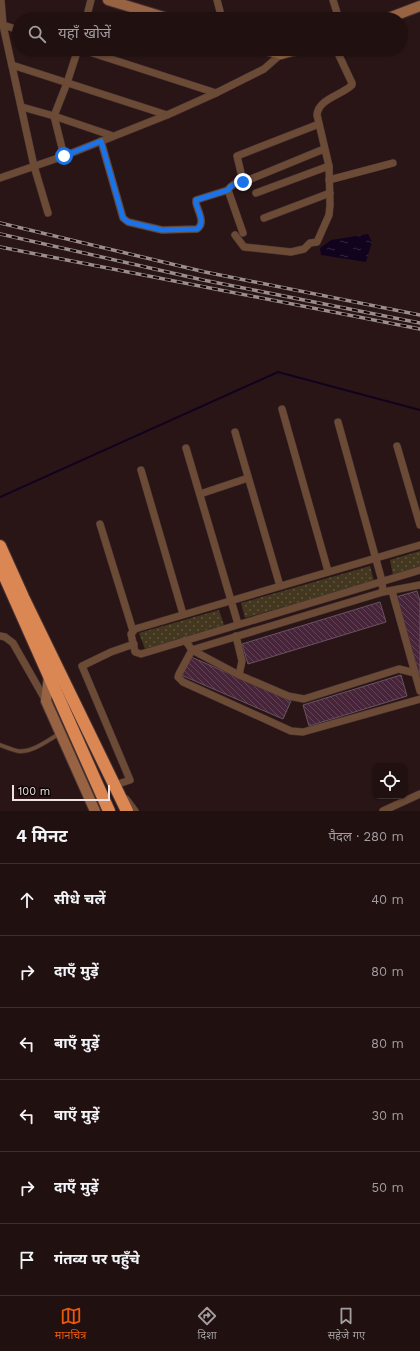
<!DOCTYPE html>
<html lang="hi">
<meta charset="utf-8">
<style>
body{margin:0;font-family:"Work Sans","Noto Sans Devanagari",sans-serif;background:#2d1e1e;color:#f1f3f6}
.controls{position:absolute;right:12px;bottom:12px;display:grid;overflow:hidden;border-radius:8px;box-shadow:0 1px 3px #0004}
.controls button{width:36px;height:36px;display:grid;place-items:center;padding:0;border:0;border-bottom:1px solid #3d3030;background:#201010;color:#f1f3f6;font:20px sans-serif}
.scale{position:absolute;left:12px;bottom:10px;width:98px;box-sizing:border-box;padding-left:4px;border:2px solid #f1e2e2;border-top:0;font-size:11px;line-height:14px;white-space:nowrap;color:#f1e2e2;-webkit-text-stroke:3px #0d0505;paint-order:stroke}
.stop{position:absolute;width:12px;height:12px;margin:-9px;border:3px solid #1a73e8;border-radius:50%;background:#fff}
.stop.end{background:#1a73e8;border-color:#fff;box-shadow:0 1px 4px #0008}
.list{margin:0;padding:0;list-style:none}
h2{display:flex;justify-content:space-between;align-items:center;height:52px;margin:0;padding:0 16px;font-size:17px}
h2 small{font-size:13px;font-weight:400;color:#a29d9f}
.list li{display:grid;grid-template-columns:26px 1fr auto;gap:12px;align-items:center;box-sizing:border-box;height:72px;padding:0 16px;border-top:1px solid #3d3030}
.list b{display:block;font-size:15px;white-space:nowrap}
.list em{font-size:13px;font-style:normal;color:#a29d9f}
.icon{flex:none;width:22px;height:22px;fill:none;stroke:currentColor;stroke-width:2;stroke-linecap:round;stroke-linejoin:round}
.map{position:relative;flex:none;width:420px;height:811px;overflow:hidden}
.search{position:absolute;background:#201010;box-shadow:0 1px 3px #0004;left:12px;right:12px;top:12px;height:44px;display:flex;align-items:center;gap:10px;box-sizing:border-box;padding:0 14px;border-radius:22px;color:#a29d9f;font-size:15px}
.sheet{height:484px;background:#201010}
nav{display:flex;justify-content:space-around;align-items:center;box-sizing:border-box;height:56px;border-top:1px solid #3d3030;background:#201010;font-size:11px;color:#a29d9f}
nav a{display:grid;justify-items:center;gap:2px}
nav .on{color:#ea580c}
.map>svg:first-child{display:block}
.park{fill:url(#park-dots)}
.water{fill:url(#water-ripples)}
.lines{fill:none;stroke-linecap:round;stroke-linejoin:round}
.stream{stroke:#11021e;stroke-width:2}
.building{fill:url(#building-back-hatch);stroke:#685360}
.lane-casing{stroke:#463233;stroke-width:5}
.street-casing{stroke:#463233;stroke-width:8}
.secondary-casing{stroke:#463233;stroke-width:12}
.highway-casing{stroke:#463233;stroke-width:14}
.lane{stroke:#6b4a36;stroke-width:3.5}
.street{stroke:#6b4a36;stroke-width:7}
.secondary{stroke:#986342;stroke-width:10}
.highway{stroke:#db8753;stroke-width:12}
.rail-casing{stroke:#9d8c8c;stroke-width:3.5}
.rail{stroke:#0d0505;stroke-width:2;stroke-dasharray:6;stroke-linecap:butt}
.route{stroke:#1a73e8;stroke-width:5}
</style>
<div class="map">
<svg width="420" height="811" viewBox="0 0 420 811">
<defs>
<pattern id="park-dots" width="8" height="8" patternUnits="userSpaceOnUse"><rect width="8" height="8" fill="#43381f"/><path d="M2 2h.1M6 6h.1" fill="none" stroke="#5f543f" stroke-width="1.8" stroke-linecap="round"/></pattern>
<pattern id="water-ripples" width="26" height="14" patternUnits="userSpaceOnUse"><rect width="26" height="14" fill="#11021e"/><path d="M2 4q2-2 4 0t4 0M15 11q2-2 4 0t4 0" fill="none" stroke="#34273e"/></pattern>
<pattern id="building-back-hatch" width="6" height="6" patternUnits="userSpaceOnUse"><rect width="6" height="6" fill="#48243b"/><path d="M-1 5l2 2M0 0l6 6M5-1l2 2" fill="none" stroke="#634457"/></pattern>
</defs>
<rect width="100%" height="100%" fill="#2a1516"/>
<!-- park -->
<g class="park">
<polygon points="420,551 420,567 393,575 390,560"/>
<polygon points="370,566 374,581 245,618 241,603"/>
<polygon points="219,610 224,625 145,649 139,633"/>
</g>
<!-- water -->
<polygon class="water" points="368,234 372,242 366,262 321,255 320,248 331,240"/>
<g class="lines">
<!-- stream -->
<polyline class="stream" points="0,497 278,372 420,410"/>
</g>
<!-- building -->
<g class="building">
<polygon points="417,591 420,601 420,677 396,597"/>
<polygon points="380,602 386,622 248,664 242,644"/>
<polygon points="189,656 291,701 283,719 181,675"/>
<polygon points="401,675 407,696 309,726 303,705"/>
</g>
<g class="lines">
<defs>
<path id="lane" d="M 0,745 C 6,747 12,750 18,751 C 32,753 48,740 59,734"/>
<g id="street">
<polyline points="1,0 3,25 19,30"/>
<polyline points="217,0 222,19"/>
<polyline points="333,0 339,19"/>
<polyline points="86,19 91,0"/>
<polyline points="3,25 34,166 48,213"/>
<polyline points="80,49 216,93"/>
<polyline points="12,65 167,115"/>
<polyline points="22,107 54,116 113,136"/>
<path d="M 101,141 L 123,218 L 128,222 L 162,230 L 197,229 C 206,223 198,212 196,203 L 196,200 L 228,190"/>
<polyline points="64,156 54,116 67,83 78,49"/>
<polyline points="0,178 64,156 167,115 216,93 264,69 281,54"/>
<polyline points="329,180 393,163"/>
<polyline points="240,181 246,181 324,149"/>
<polyline points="256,193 329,166"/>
<polyline points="264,218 330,193"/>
<path d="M 243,233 L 228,190 C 231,184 239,183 242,177 L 237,156 L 319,124"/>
<path d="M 235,235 L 244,247 L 291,252 L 304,249 L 310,243 L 317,242 L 329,215 L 330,205 L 329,166 L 317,115 C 318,99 342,95 352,85 L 352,83 L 336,49"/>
<polyline points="282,409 328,571"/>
<polyline points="338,422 382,581 383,592 420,585"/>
<polyline points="235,432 280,586"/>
<polyline points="397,446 420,525"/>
<polyline points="186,448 238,624"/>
<polyline points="141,470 183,614"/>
<polyline points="200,494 248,478"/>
<polyline points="100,524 133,631"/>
<polyline points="420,545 135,629 131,634 135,652 141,654 420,570"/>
<polyline points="392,591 420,691"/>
<polyline points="383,592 195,649 192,650 179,674 178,677 183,682 291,731 303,732 420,699"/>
<polyline points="0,636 5,637 13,643 46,701"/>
<polyline points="236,636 242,661 239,675"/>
<polyline points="185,640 192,650 239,675 288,696 304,699 399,669 415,673"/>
<polyline points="118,788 115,785 130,780 82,666 111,652 134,644"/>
<polyline points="126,799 135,811"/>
<polyline points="383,811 420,794"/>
</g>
<g id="secondary">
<polyline points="108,0 170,19"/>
<polyline points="386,19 420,6"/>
<polyline points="262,49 281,54 300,49"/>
<polyline points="49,676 46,701 95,811"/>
</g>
<g id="highway">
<polyline points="0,546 23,597 127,811"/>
<polyline points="0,566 109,811"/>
</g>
</defs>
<!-- lane casing -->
<use href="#lane" class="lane-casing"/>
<!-- street casing -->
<use href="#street" class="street-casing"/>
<!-- secondary casing -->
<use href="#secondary" class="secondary-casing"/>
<!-- highway casing -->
<use href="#highway" class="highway-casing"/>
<!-- lane -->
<use href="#lane" class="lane"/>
<!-- street -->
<use href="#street" class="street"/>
<!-- secondary -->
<use href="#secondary" class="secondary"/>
<!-- highway -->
<use href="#highway" class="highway"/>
<defs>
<g id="rail">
<polyline points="0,223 205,272 420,315"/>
<polyline points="0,234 203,280 420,323"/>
<polyline points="0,247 420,329"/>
</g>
</defs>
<!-- rail casing -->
<use href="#rail" class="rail-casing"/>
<!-- rail -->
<use href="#rail" class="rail"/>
</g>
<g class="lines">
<!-- route -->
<path class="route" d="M 64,156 L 101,141 L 123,218 L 128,222 L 162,230 L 197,229 C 206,223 198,212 196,203 L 196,200 L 228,190 L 230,187 L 240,181 L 243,182"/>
</g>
</svg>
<div class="controls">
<button><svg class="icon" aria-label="locate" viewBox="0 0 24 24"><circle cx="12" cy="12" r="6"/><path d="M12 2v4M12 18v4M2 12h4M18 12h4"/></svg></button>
</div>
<div class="scale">100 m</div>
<div class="stop" style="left:64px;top:156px"></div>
<div class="stop end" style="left:243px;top:182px"></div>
<div class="search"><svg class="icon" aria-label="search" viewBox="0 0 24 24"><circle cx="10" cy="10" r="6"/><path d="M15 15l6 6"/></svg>यहाँ खोजें</div>
</div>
<section class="sheet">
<h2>4 मिनट<small>पैदल · 280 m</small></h2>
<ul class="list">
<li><svg class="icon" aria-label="ahead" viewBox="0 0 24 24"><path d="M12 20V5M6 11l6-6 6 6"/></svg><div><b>सीधे चलें</b></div><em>40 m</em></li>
<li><svg class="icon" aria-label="right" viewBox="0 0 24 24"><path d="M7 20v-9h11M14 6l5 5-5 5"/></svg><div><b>दाएँ मुड़ें</b></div><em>80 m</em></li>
<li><svg class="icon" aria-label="left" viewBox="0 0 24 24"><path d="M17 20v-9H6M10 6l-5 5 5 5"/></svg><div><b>बाएँ मुड़ें</b></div><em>80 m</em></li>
<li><svg class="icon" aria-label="left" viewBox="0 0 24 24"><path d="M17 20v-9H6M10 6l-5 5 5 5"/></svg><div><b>बाएँ मुड़ें</b></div><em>30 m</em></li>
<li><svg class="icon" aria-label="right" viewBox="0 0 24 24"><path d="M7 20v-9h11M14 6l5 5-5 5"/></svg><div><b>दाएँ मुड़ें</b></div><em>50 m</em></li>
<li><svg class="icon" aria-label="arrive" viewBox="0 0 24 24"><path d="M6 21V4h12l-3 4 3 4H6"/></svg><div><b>गंतव्य पर पहुँचे</b></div></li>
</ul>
</section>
<nav>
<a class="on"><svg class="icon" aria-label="map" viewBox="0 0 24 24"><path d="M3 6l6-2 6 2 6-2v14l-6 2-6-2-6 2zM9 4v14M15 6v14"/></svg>मानचित्र</a>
<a><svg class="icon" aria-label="directions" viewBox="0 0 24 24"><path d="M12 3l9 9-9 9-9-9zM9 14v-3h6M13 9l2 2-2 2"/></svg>दिशा</a>
<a><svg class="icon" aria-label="saved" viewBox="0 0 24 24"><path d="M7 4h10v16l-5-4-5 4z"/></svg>सहेजे गए</a>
</nav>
